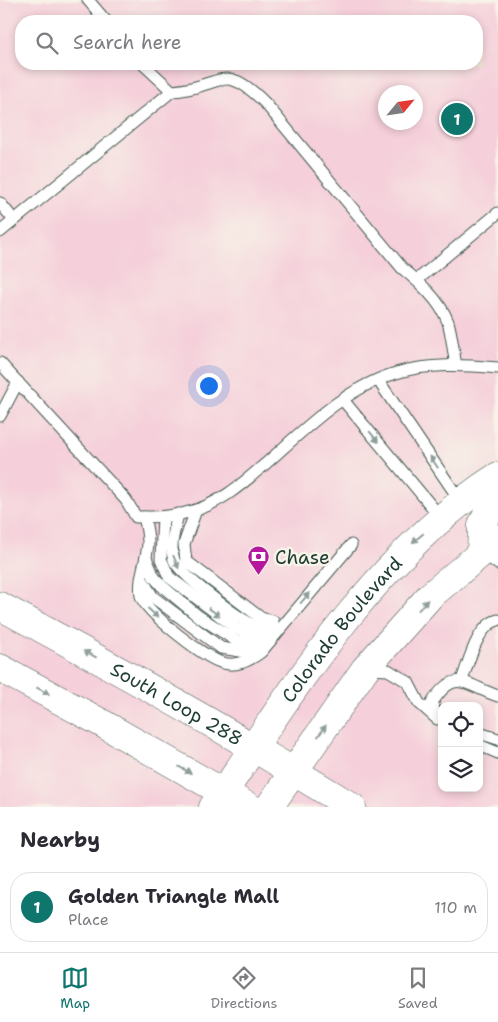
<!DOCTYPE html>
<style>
body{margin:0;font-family:"Shantell Sans",sans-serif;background:#f2f2f3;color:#2b2b33}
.controls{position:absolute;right:15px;bottom:15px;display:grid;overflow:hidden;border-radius:10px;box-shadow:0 2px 8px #0003}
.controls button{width:45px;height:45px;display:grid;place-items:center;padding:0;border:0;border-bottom:1px solid #e1e1e2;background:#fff;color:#2b2b33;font:25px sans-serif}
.compass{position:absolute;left:378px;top:85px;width:45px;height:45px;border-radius:50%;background:#fff;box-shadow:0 2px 8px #0003;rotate:61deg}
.you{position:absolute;left:208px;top:385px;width:18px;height:18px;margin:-12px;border:4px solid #fff;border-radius:50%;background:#1a73e8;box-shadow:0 0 0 8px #1a73e833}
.badge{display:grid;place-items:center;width:32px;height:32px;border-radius:50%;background:#0f766e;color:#fff;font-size:16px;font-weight:700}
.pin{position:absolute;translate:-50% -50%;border:2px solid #fff;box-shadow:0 1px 5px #0006}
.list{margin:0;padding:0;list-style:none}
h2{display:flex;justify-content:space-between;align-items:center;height:65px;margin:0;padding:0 20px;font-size:21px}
h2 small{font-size:16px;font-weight:400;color:#7c7c81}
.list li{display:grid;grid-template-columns:32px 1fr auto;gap:15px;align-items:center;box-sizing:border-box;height:70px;margin:0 10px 10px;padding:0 10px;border:1px solid #e1e1e2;border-radius:20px}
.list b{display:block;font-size:19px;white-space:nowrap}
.list p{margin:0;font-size:16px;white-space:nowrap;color:#7c7c81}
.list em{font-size:16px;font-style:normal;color:#7c7c81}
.icon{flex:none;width:28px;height:28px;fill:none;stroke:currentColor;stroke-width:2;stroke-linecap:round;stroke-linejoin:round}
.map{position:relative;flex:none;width:498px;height:807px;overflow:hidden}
.search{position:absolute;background:#fff;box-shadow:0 2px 8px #0003;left:15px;right:15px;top:15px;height:55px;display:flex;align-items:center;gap:12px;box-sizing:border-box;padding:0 18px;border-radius:20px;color:#7c7c81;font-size:19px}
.sheet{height:145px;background:#fff}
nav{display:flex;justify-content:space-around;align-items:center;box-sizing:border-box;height:70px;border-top:1px solid #e1e1e2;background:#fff;font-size:14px;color:#7c7c81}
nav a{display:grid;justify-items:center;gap:2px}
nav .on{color:#0f766e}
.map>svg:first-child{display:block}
.built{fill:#f5cfda;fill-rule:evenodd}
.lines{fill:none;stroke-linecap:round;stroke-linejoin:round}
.service-casing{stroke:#3f564c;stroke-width:13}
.tertiary-casing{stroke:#3f564c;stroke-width:29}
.secondary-casing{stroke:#3f564c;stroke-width:29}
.trunk-casing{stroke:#3f564c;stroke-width:29}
.service{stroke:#fff;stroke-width:11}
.tertiary{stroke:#fff;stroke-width:28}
.secondary{stroke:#fff;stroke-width:28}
.trunk{stroke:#fff;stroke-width:28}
.oneway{fill:#8f9e9a}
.labels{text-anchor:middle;stroke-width:5;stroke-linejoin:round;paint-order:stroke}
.poi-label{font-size:19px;fill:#1f3d34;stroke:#f7f3e8;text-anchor:start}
.street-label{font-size:19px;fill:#1f3d34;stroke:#f7f3e8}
</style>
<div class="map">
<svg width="498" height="807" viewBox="0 0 498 807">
<rect width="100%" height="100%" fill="#f7f3e8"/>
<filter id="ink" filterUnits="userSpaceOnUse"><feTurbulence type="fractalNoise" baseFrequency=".02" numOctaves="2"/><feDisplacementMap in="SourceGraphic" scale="10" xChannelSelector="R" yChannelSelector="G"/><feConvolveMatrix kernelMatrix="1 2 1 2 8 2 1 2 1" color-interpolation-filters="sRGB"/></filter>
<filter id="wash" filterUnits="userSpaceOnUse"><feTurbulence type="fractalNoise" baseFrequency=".0096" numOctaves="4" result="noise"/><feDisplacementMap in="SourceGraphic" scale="20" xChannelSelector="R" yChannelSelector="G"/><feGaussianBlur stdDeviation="1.12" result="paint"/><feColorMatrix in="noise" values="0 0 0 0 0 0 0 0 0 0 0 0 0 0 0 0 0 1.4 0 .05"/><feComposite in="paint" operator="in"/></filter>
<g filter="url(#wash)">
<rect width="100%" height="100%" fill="#f5e7d2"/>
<!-- built -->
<path class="built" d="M 0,0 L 498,0 L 498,807 L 0,807 ZM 21,21 L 477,21 L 477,64 L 21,64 ZM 386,92 L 416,92 L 416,122 L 386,122 ZM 442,706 L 479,706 L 479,788 L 442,788 Z"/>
</g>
<g filter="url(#ink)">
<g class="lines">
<defs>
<g id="service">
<polyline points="88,0 106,21"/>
<path d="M 143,64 L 172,91 C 222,88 222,59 266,104 L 402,268 C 419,282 440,300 448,322 C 452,335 453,351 456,365"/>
<polyline points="0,203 14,220"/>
<polyline points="0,232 172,91"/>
<polyline points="417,280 498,213"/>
<path d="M 0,363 L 126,500 L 136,517 C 154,517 172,517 189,512 C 218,505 241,485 263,466 C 302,432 344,388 396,373 C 429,363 464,365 498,368"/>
<polyline points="378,380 461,502"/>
<polyline points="343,400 442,519"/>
<polyline points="0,416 18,382"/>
<polyline points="196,510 184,544 186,561 261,618 273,621"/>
<path d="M 178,514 C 175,528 169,546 174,560 C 179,574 237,617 251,624 C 259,627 266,627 274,626"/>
<path d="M 144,517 C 146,525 148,535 148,543 C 147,561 138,578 141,596 C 145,612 206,659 223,663 C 238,667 250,660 261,652 L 351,545"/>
<path d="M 163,517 L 161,559 L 169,577 L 236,628 C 252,636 263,634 279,629"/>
<polyline points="483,553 498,564"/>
<polyline points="146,558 154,577 162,586 198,616 237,641 262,640"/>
<polyline points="142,579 153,597 221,648 246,652 262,646"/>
<path d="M 369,669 L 388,670 L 408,682 L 419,703 L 437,719 L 432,703 C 455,666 467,686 498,696"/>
<path d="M 462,680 C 469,662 477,625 498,620"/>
<polyline points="479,733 498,739"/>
<polyline points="479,745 498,753"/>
</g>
<polyline id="tertiary" points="213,807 224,792"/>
<g id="secondary">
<polyline points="481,552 482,525 498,494"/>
<path id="s1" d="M 224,792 C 298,680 383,549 498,476"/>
<polyline points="269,807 365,669 430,596 498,539"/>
</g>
<g id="trunk">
<path id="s2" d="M 0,606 C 120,670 237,736 352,807"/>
<polyline points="0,668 98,721 249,807"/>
</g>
</defs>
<!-- service casing -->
<use href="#service" class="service-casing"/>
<!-- tertiary casing -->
<use href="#tertiary" class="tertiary-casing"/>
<!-- secondary casing -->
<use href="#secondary" class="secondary-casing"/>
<!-- trunk casing -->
<use href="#trunk" class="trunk-casing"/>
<!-- service -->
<use href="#service" class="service"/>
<!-- tertiary -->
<use href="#tertiary" class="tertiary"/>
<!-- secondary -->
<use href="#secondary" class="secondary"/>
<!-- trunk -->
<use href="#trunk" class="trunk"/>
</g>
<!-- one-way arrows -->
<defs><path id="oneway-solid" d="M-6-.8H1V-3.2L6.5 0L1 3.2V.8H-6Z" transform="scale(1.25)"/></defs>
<g class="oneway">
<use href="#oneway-solid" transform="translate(374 437) rotate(51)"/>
<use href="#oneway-solid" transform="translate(434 462) rotate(-124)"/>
<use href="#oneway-solid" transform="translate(418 538) rotate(140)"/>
<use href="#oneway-solid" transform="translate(176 562) rotate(67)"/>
<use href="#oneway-solid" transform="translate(305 598) rotate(-49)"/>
<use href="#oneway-solid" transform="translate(423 605) rotate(-48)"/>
<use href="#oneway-solid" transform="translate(214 612) rotate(36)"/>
<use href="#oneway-solid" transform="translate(153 613) rotate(42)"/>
<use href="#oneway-solid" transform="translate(90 654) rotate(-152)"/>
<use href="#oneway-solid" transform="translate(43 691) rotate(28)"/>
<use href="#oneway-solid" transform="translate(322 731) rotate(-55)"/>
<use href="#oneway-solid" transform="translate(185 770) rotate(29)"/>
</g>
</g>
<!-- icons -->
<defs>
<symbol id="bank-pin" viewBox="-11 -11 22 30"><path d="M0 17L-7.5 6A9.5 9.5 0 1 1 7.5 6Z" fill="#b5179e" stroke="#f7f3e8"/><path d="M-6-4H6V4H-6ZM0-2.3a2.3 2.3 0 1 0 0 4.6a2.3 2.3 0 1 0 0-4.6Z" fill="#fff"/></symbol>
</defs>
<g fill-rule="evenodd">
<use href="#bank-pin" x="246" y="544" width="25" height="34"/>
</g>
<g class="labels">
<!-- poi labels -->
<g class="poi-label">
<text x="275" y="564">Chase</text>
</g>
<!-- street labels -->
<g class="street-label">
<text dy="7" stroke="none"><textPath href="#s1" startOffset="201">Colorado Boulevard</textPath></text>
<text dy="7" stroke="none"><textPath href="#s2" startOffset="202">South Loop 288</textPath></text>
</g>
</g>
</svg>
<div class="controls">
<button><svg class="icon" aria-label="locate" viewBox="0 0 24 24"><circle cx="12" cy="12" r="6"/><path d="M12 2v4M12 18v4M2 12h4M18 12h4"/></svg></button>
<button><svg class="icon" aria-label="layers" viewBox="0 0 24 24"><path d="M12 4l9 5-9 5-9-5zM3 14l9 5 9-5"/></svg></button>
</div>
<svg class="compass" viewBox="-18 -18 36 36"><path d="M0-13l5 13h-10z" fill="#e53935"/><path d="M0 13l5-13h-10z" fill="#7c7c81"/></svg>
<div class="you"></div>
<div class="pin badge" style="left:457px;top:119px">1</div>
<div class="search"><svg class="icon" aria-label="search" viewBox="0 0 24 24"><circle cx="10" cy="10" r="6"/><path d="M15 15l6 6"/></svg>Search here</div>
</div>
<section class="sheet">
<h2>Nearby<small></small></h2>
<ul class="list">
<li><span class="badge">1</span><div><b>Golden Triangle Mall</b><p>Place</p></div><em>110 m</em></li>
</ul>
</section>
<nav>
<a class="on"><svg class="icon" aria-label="map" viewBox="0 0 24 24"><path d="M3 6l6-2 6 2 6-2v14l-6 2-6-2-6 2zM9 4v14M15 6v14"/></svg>Map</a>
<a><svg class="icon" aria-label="directions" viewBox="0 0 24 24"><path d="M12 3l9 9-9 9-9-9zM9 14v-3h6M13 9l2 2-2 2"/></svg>Directions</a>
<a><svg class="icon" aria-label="saved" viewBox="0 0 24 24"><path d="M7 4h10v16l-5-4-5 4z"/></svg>Saved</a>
</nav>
